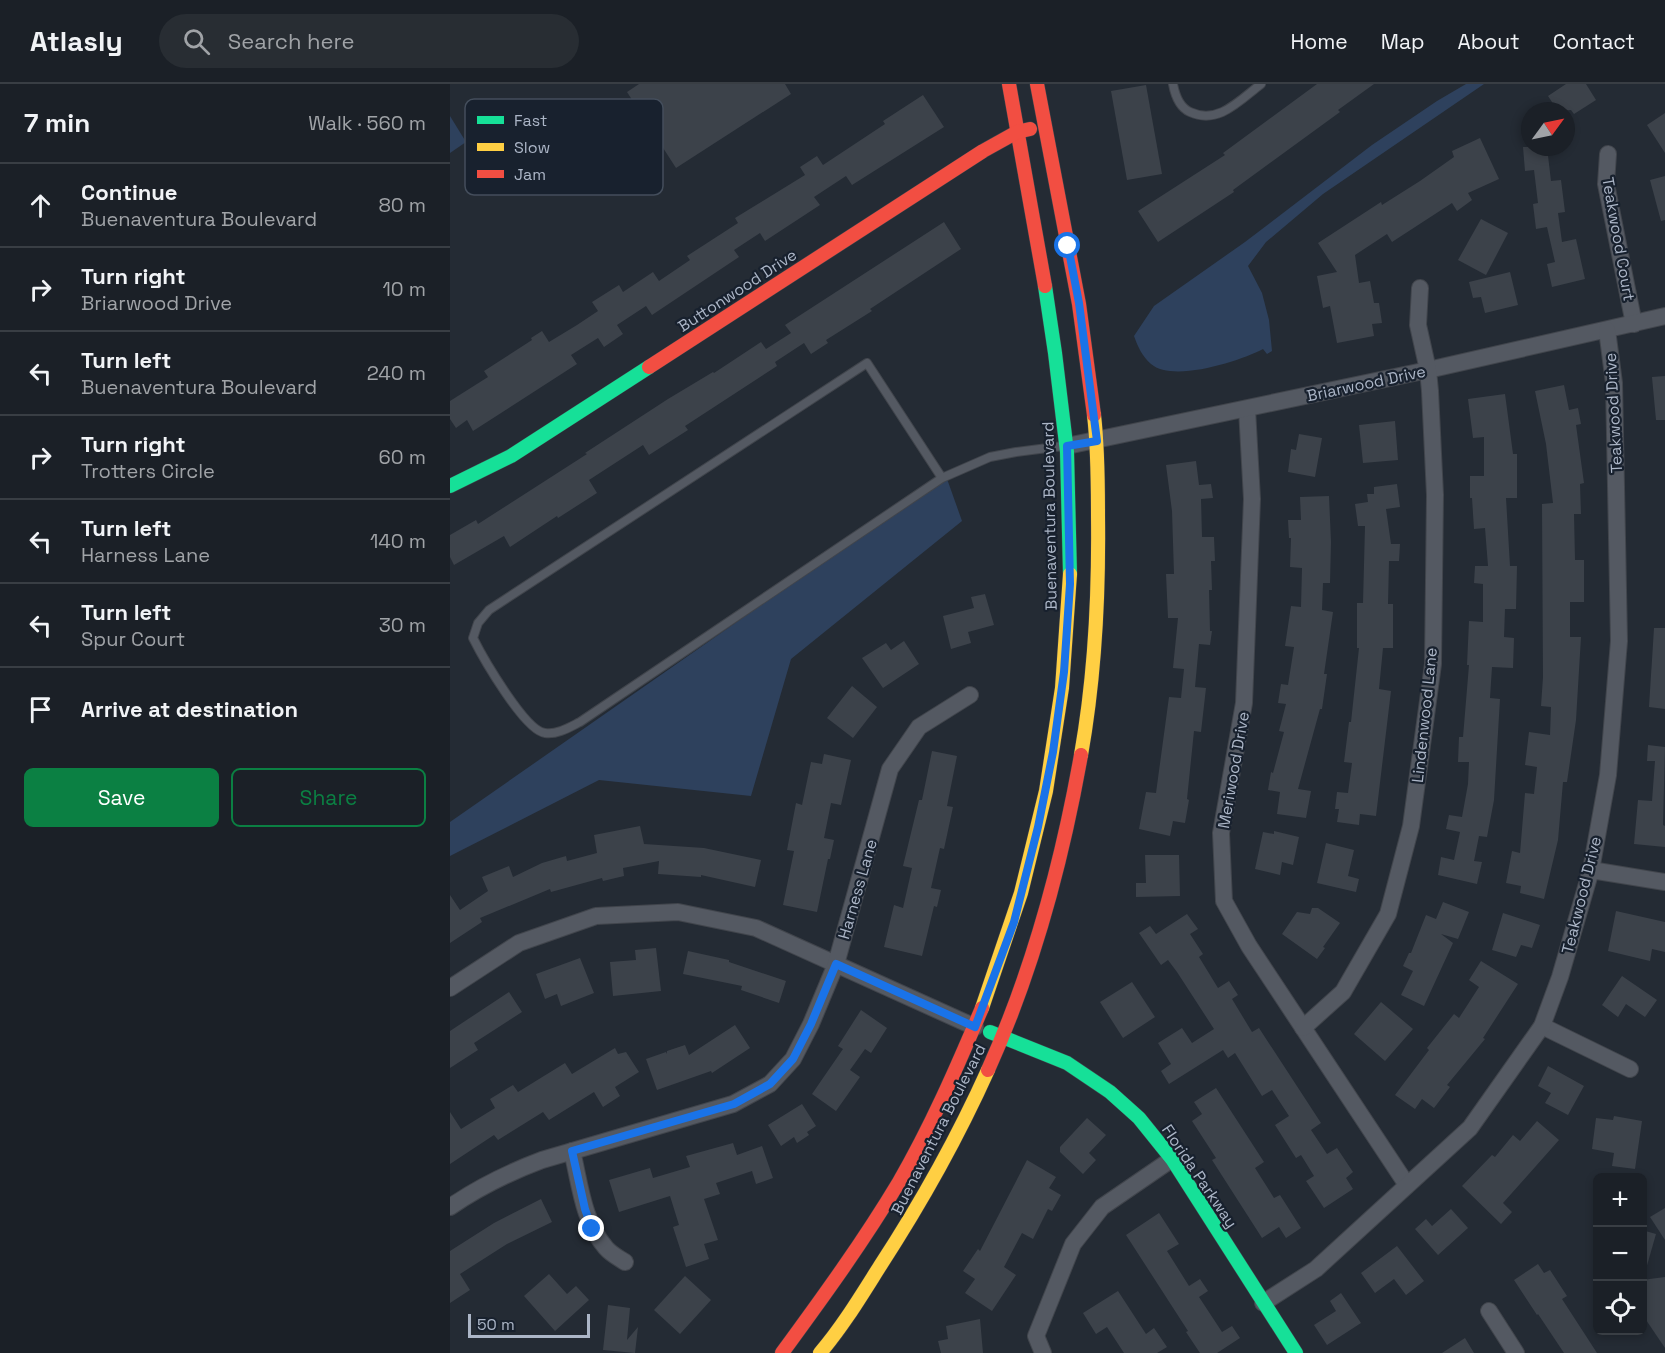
<!DOCTYPE html>
<meta charset="utf-8">
<style>
body{margin:0;font-family:"Space Grotesk",sans-serif;background:#282d33;color:#f1f3f6}
.controls{position:absolute;right:18px;bottom:18px;display:grid;overflow:hidden;border-radius:9px;box-shadow:0 3px 9px #0003}
.controls button{width:54px;height:54px;display:grid;place-items:center;padding:0;border:0;border-bottom:2px solid #393e44;background:#1b2027;color:#f1f3f6;font:30px sans-serif}
.compass{position:absolute;left:1071px;top:18px;width:54px;height:54px;border-radius:50%;background:#1b2027;box-shadow:0 3px 9px #0003;rotate:57deg}
.scale{position:absolute;left:18px;bottom:15px;width:122px;box-sizing:border-box;padding-left:6px;border:3px solid #acb6c7;border-top:0;font-size:16px;line-height:21px;white-space:nowrap;color:#acb6c7;-webkit-text-stroke:4px #18212e;paint-order:stroke}
.stop{position:absolute;width:18px;height:18px;margin:-14px;border:4px solid #1a73e8;border-radius:50%;background:#fff}
.stop.end{background:#1a73e8;border-color:#fff;box-shadow:0 2px 6px #0008}
.list{margin:0;padding:0;list-style:none}
h2{display:flex;justify-content:space-between;align-items:center;height:78px;margin:0;padding:0 24px;font-size:26px}
h2 small{font-size:20px;font-weight:400;color:#a0a3a7}
.list li{display:grid;grid-template-columns:39px 1fr auto;gap:18px;align-items:center;box-sizing:border-box;height:84px;padding:0 24px;border-top:2px solid #393e44}
.list b{display:block;font-size:22px;white-space:nowrap}
.list p{margin:0;font-size:20px;white-space:nowrap;color:#a0a3a7}
.list em{font-size:20px;font-style:normal;color:#a0a3a7}
.actions{display:flex;gap:12px;padding:18px 24px}
.actions a{flex:1;padding:14px 0;border:2px solid #0b8043;border-radius:9px;text-align:center;font-size:21px;color:#0b8043}
.actions .main{background:#0b8043;color:#fff}
.icon{flex:none;width:33px;height:33px;fill:none;stroke:currentColor;stroke-width:2;stroke-linecap:round;stroke-linejoin:round}
.map{position:relative;flex:none;width:1215px;height:1269px;overflow:hidden}
header{display:flex;align-items:center;gap:36px;box-sizing:border-box;height:84px;padding:0 30px;background:#1b2027;border-bottom:2px solid #393e44}
header strong{font-size:28px}
nav{display:flex;gap:33px;margin-inline-start:auto;font-size:21px}
.search{width:420px;height:54px;background:#282d33;display:flex;align-items:center;gap:15px;box-sizing:border-box;padding:0 21px;border-radius:33px;color:#a0a3a7;font-size:22px}
main{display:flex}
aside{flex:1;background:#1b2027}
.map>svg:first-child{display:block}
.water{fill:#2e415d}
.building{fill:#3c424a}
.lines{fill:none;stroke-linecap:round;stroke-linejoin:round}
.lane-casing{stroke:#41454c;stroke-width:10}
.street-casing{stroke:#41454c;stroke-width:18}
.fast-casing{stroke:#41454c;stroke-width:15}
.slow-casing{stroke:#41454c;stroke-width:15}
.jam-casing{stroke:#41454c;stroke-width:15}
.lane{stroke:#545962;stroke-width:8}
.street{stroke:#545962;stroke-width:16}
.fast{stroke:#16e098;stroke-width:14}
.slow{stroke:#ffcf43;stroke-width:14}
.jam{stroke:#f24e42;stroke-width:14}
.route{stroke:#1a73e8;stroke-width:8}
.labels{text-anchor:middle;stroke-width:4.5;stroke-linejoin:round;paint-order:stroke}
.street-label{font-size:16px;fill:#acb6c7;stroke:#18212e}
.key{fill:#18212e;stroke:#444e5c;stroke-width:1.5}
.key-label{font-size:16px;fill:#acb6c7}
</style>
<header>
<strong>Atlasly</strong>
<div class="search"><svg class="icon" aria-label="search" viewBox="0 0 24 24"><circle cx="10" cy="10" r="6"/><path d="M15 15l6 6"/></svg>Search here</div>
<nav><a>Home</a><a>Map</a><a>About</a><a>Contact</a></nav>
</header>
<main>
<aside>
<h2>7 min<small>Walk · 560 m</small></h2>
<ul class="list">
<li><svg class="icon" aria-label="ahead" viewBox="0 0 24 24"><path d="M12 20V5M6 11l6-6 6 6"/></svg><div><b>Continue</b><p>Buenaventura Boulevard</p></div><em>80 m</em></li>
<li><svg class="icon" aria-label="right" viewBox="0 0 24 24"><path d="M7 20v-9h11M14 6l5 5-5 5"/></svg><div><b>Turn right</b><p>Briarwood Drive</p></div><em>10 m</em></li>
<li><svg class="icon" aria-label="left" viewBox="0 0 24 24"><path d="M17 20v-9H6M10 6l-5 5 5 5"/></svg><div><b>Turn left</b><p>Buenaventura Boulevard</p></div><em>240 m</em></li>
<li><svg class="icon" aria-label="right" viewBox="0 0 24 24"><path d="M7 20v-9h11M14 6l5 5-5 5"/></svg><div><b>Turn right</b><p>Trotters Circle</p></div><em>60 m</em></li>
<li><svg class="icon" aria-label="left" viewBox="0 0 24 24"><path d="M17 20v-9H6M10 6l-5 5 5 5"/></svg><div><b>Turn left</b><p>Harness Lane</p></div><em>140 m</em></li>
<li><svg class="icon" aria-label="left" viewBox="0 0 24 24"><path d="M17 20v-9H6M10 6l-5 5 5 5"/></svg><div><b>Turn left</b><p>Spur Court</p></div><em>30 m</em></li>
<li><svg class="icon" aria-label="arrive" viewBox="0 0 24 24"><path d="M6 21V4h12l-3 4 3 4H6"/></svg><div><b>Arrive at destination</b></div></li>
</ul>
<div class="actions"><a class="main">Save</a><a>Share</a></div>
</aside>
<div class="map">
<svg width="1215" height="1269" viewBox="0 0 1215 1269">
<rect width="100%" height="100%" fill="#242b34"/>
<!-- water -->
<g class="water">
<path d="M 1016,0 L 1034,0 L 873,110 L 816,158 L 798,182 L 812,209 L 819,236 L 822,267 L 817,270 L 813,265 C 790,277 723,299 701,280 C 692,272 688,263 684,252 L 704,222 L 795,158 L 922,61 L 987,17 Z"/>
<polygon points="0,32 16,58 0,69"/>
<polygon points="496,392 512,437 341,575 301,712 149,696 0,772 0,738"/>
</g>
<!-- building -->
<g class="building">
<polygon points="189,0 335,0 341,10 226,84 177,8"/>
<polygon points="867,0 924,0 888,26 890,28 783,106 784,108 708,158 688,127 775,71 773,69"/>
<polygon points="1116,0 1136,0 1146,16 1124,30 1121,26 1108,27 1098,12"/>
<polygon points="696,1 712,90 677,96 661,7"/>
<polygon points="473,11 494,43 402,101 396,92 364,113 370,121 315,157 310,149 284,166 289,173 202,231 196,222 167,241 173,250 154,263 148,254 121,271 127,280 23,347 17,336 6,344 0,335 0,317 38,293 34,287 82,256 81,254 92,247 99,258 127,241 148,227 142,218 169,201 173,208 203,188 209,197 240,176 237,172 288,139 285,134 355,91 350,83 367,72 373,81 435,40 433,37"/>
<polygon points="1215,29 1215,69 1197,41"/>
<polygon points="1030,54 1049,95 1018,109 1022,116 1007,127 1002,119 942,158 937,150 905,171 909,199 920,197 924,219 929,219 932,239 922,240 924,252 887,259 880,222 873,224 867,192 887,188 868,159 931,118 932,121 970,97 1004,73 1002,67"/>
<polygon points="1073,63 1097,63 1101,97 1111,96 1115,128 1108,129 1112,158 1126,155 1135,195 1102,203 1097,180 1105,178 1097,143 1086,145 1083,120 1088,119 1084,86 1075,87"/>
<polygon points="1215,92 1215,136 1211,137 1200,96"/>
<polygon points="1031,135 1058,149 1036,191 1008,176"/>
<polygon points="494,138 511,165 420,225 422,227 376,256 378,259 361,270 354,259 325,278 327,282 235,342 238,346 199,371 193,361 139,396 147,409 108,434 107,432 60,463 54,452 4,481 0,473 0,451 26,436 28,440 137,370 135,369 218,315 263,288 264,289 311,258 316,265 341,249 335,241"/>
<polygon points="1060,188 1068,221 1035,229 1031,213 1023,214 1019,198"/>
<polygon points="1215,292 1215,336 1206,336 1202,293"/>
<polygon points="1114,301 1119,326 1128,324 1131,340 1126,341 1134,399 1130,400 1131,430 1124,430 1125,476 1134,476 1134,518 1120,518 1120,553 1131,553 1126,636 1117,698 1113,698 1108,756 1094,815 1070,809 1071,802 1056,799 1062,767 1070,769 1075,709 1084,710 1087,683 1075,681 1079,648 1100,651 1101,623 1091,622 1093,593 1092,420 1103,419 1096,360 1085,307"/>
<polygon points="1055,310 1063,370 1067,370 1067,414 1056,414 1060,482 1067,482 1066,525 1055,525 1054,553 1064,554 1063,584 1042,583 1040,614 1050,615 1044,716 1037,753 1029,752 1024,777 1032,778 1027,800 988,791 991,773 1004,776 1010,748 996,745 999,731 1012,733 1018,700 1019,678 1008,678 1009,653 1013,653 1019,581 1017,581 1019,537 1033,538 1033,500 1024,499 1025,482 1038,482 1035,444 1024,445 1022,414 1020,414 1020,392 1034,392 1034,353 1023,354 1018,315"/>
<polygon points="945,337 948,376 913,379 909,341"/>
<polygon points="849,350 872,354 865,393 838,388 841,365 846,366"/>
<polygon points="746,377 749,401 761,400 763,414 751,415 752,453 764,453 765,477 761,477 762,506 759,506 760,547 762,547 760,561 749,560 745,603 756,604 751,648 744,647 737,715 739,716 735,739 723,737 720,752 689,745 696,708 706,709 719,613 731,614 734,585 723,584 728,534 718,534 716,490 724,490 722,427 716,381"/>
<polygon points="947,400 950,423 936,425 941,460 950,460 949,477 939,477 938,520 943,520 943,564 933,564 929,605 941,607 926,732 910,730 909,741 887,738 889,725 885,725 887,708 898,709 902,679 894,678 899,638 901,638 909,564 907,564 907,519 913,519 915,442 908,442 905,420 918,418 917,410 924,410 924,403"/>
<polygon points="879,412 881,458 880,499 873,499 872,526 883,528 874,590 877,590 872,625 870,625 848,705 861,707 856,734 827,730 830,708 818,706 821,688 823,689 834,648 829,647 836,620 828,619 831,600 838,601 844,563 835,562 841,522 851,523 852,484 840,483 841,454 839,454 838,436 851,436 850,413"/>
<polygon points="535,510 544,541 518,548 521,559 501,565 493,532 524,524 521,513"/>
<polygon points="1204,544 1215,544 1215,625 1199,623"/>
<polygon points="454,557 469,580 433,604 412,574 436,559 441,566"/>
<polygon points="402,602 427,623 403,654 377,634"/>
<polygon points="1198,661 1215,663 1213,741 1215,742 1215,763 1184,760 1188,716 1202,717 1205,677 1197,677"/>
<polygon points="482,667 507,672 497,722 503,723 494,765 490,764 481,804 491,806 487,823 484,822 472,872 434,863 444,821 453,824 462,784 453,782 469,716 472,716"/>
<polygon points="374,670 401,676 391,721 381,719 374,754 384,756 380,775 378,775 367,828 333,821 344,767 337,766 346,719 352,721 361,678 372,680"/>
<polygon points="190,742 194,760 254,764 311,776 305,803 251,791 251,793 208,790 209,777 173,784 174,792 153,797 152,794 101,808 100,805 30,834 32,838 0,859 0,811 10,826 38,807 32,793 59,782 63,793 92,779 116,772 117,777 147,769 144,751"/>
<polygon points="824,747 849,753 843,781 832,778 830,791 805,785 813,748 824,750"/>
<polygon points="876,759 904,766 898,792 909,795 906,808 867,799"/>
<polygon points="695,771 729,771 730,812 686,813 686,799 696,799"/>
<polygon points="993,818 1019,828 1008,855 991,850 1003,859 974,922 951,911 963,887 953,882 959,869 961,869 976,831 986,835"/>
<polygon points="862,824 868,824 890,839 873,863 875,864 867,875 832,850 847,828 860,830"/>
<polygon points="1166,827 1215,838 1215,868 1202,865 1200,877 1158,867"/>
<polygon points="1053,829 1090,841 1082,864 1071,861 1066,873 1042,866"/>
<polygon points="737,830 748,845 740,850 753,870 749,873 768,904 779,897 788,911 782,915 802,948 809,944 871,1039 861,1046 877,1070 887,1064 903,1088 896,1094 903,1105 874,1124 856,1097 864,1092 851,1071 846,1074 825,1041 839,1032 822,1006 812,1012 785,969 778,974 773,966 719,1000 711,987 721,980 708,959 732,944 742,959 764,945 727,888 718,876 711,881 689,849 700,842 706,850"/>
<polygon points="206,864 211,907 163,912 160,878 186,876 185,866"/>
<polygon points="238,867 279,876 279,878 336,897 329,919 291,906 292,902 233,890"/>
<polygon points="130,874 144,909 111,922 107,910 95,915 86,890"/>
<polygon points="1031,877 1068,900 1033,954 1035,955 997,1001 1000,1003 984,1024 972,1015 965,1025 945,1011 979,966 977,964 1004,930 1009,934 1029,903 1019,896"/>
<polygon points="1172,892 1207,916 1195,933 1176,920 1168,933 1152,921"/>
<polygon points="682,898 705,933 673,954 650,918"/>
<polygon points="59,908 72,928 24,959 28,966 0,984 0,947"/>
<polygon points="931,918 963,945 935,977 904,950"/>
<polygon points="411,926 437,944 421,969 415,965 400,986 410,993 386,1027 362,1010 393,965 388,962"/>
<polygon points="285,941 300,964 262,989 261,987 207,1006 196,975 216,968 217,970 217,967 235,961 239,971"/>
<polygon points="165,964 168,970 176,968 189,988 165,1003 170,1012 153,1023 144,1008 99,1036 93,1028 48,1056 44,1051 0,1080 0,1028 11,1045 45,1024 40,1015 63,1001 68,1008 115,979 122,990"/>
<polygon points="1098,982 1134,1002 1118,1031 1095,1019 1101,1009 1088,1002"/>
<polygon points="766,1004 814,1078 805,1084 824,1114 830,1111 851,1144 836,1154 829,1143 812,1154 762,1076 766,1074 742,1037 752,1030 744,1018"/>
<polygon points="352,1020 366,1042 357,1048 359,1051 347,1059 344,1053 331,1062 318,1041"/>
<polygon points="1164,1032 1192,1037 1185,1085 1162,1082 1164,1069 1142,1065 1146,1034 1163,1036"/>
<polygon points="637,1034 656,1051 639,1069 646,1076 633,1090 610,1068 610,1063"/>
<polygon points="1087,1037 1109,1056 1053,1119 1062,1128 1051,1140 1012,1102 1042,1071 1045,1073 1063,1051 1070,1057"/>
<polygon points="283,1059 287,1071 312,1062 323,1094 306,1100 302,1087 266,1099 270,1110 254,1115 268,1156 254,1160 259,1175 236,1183 223,1143 229,1141 220,1112 169,1128 159,1096 200,1084 203,1094 240,1083 236,1072"/>
<polygon points="577,1076 606,1093 599,1104 611,1111 602,1127 598,1125 583,1155 572,1149 554,1183 566,1191 542,1227 515,1209 525,1195 513,1187 528,1165 530,1167"/>
<polygon points="91,1115 102,1138 57,1160 10,1190 20,1206 0,1219 0,1167 44,1139"/>
<polygon points="1215,1124 1215,1156 1200,1133"/>
<polygon points="1001,1125 1018,1144 988,1171 965,1145 976,1135 982,1142"/>
<polygon points="709,1129 729,1160 717,1167 739,1202 750,1195 758,1207 749,1213 772,1248 782,1242 790,1254 767,1269 750,1269 736,1248 738,1247 676,1151"/>
<polygon points="1192,1146 1206,1150 1196,1185 1192,1184"/>
<polygon points="947,1162 974,1197 956,1211 944,1195 925,1209 911,1189"/>
<polygon points="1088,1180 1094,1189 1100,1186 1117,1212 1112,1215 1147,1269 1114,1269 1088,1230 1087,1231 1064,1196"/>
<polygon points="99,1190 117,1210 126,1202 139,1216 105,1247 74,1212"/>
<polygon points="235,1192 261,1216 230,1250 204,1226"/>
<polygon points="1215,1193 1215,1264 1192,1230 1192,1196"/>
<polygon points="668,1207 696,1250 704,1244 717,1263 707,1269 674,1269 657,1243 646,1250 633,1229"/>
<polygon points="891,1209 911,1239 877,1261 864,1241 886,1227 880,1217"/>
<polygon points="158,1221 180,1224 177,1256 188,1243 185,1269 153,1266"/>
<polygon points="530,1235 533,1269 491,1269 488,1257 498,1255 496,1242"/>
<polygon points="1015,1254 1024,1269 992,1269"/>
</g>
<g class="lines">
<defs>
<g id="lane">
<path d="M 723,0 C 725,11 729,23 740,28 C 768,41 789,17 811,0"/>
<path d="M 492,394 L 417,279 L 39,526 L 28,539 L 23,554 C 33,574 75,647 95,649 C 107,651 120,643 130,638 L 492,394 L 540,373 L 566,368 L 613,362"/>
</g>
<g id="street">
<polyline points="1158,70 1156,100 1184,240"/>
<polyline points="797,325 802,415 794,619 771,749 774,817 799,862 957,1101"/>
<polyline points="617,362 978,286 1215,232"/>
<polyline points="1141,786 1215,798"/>
<polyline points="0,904 69,859 146,832 228,828 306,844 525,943"/>
<polyline points="1092,942 1180,985"/>
<polyline points="853,944 893,908 938,830 961,742 983,580 985,411 980,307 978,286 968,241 970,204"/>
<path d="M 122,1067 C 130,1100 133,1138 156,1164 C 161,1170 169,1174 175,1178"/>
<path d="M 0,1123 C 29,1103 60,1088 92,1076 L 283,1020 L 320,1000 L 343,975 L 361,940 L 386,880 L 440,685 L 469,643 L 520,611"/>
<polyline points="813,1219 866,1185 1020,1044 1092,942 1110,893 1141,786 1158,691 1169,557 1164,299 1157,246"/>
<polyline points="1039,1227 1066,1269"/>
<polyline points="593,1269 586,1252 623,1160 652,1123 722,1075"/>
</g>
<g id="fast">
<polyline points="595,202 605,269 617,368 620,490"/>
<polyline points="0,402 61,372 199,283"/>
<polyline points="540,948 617,979 660,1008 689,1034 722,1075 846,1269"/>
</g>
<g id="slow">
<path d="M 631,671 C 645,592 649,512 648,432 C 648,399 648,365 644,331"/>
<polyline points="532,924 571,809 596,707 612,604 620,490"/>
<path d="M 370,1269 C 393,1242 411,1212 430,1182 C 471,1119 507,1055 538,986"/>
</g>
<g id="jam">
<polyline points="559,0 595,202"/>
<polyline points="587,0 629,220 644,331"/>
<polyline points="199,283 533,67 567,48 580,45"/>
<path d="M 538,986 C 583,886 612,778 631,671"/>
<path d="M 332,1269 C 373,1213 413,1158 449,1098 C 481,1043 507,983 532,924"/>
</g>
</defs>
<!-- lane casing -->
<use href="#lane" class="lane-casing"/>
<!-- street casing -->
<use href="#street" class="street-casing"/>
<!-- fast casing -->
<use href="#fast" class="fast-casing"/>
<!-- slow casing -->
<use href="#slow" class="slow-casing"/>
<!-- jam casing -->
<use href="#jam" class="jam-casing"/>
<!-- lane -->
<use href="#lane" class="lane"/>
<!-- street -->
<use href="#street" class="street"/>
<!-- fast -->
<use href="#fast" class="fast"/>
<!-- slow -->
<use href="#slow" class="slow"/>
<!-- jam -->
<use href="#jam" class="jam"/>
</g>
<g class="lines">
<!-- route -->
<polyline class="route" points="142,1145 135,1125 122,1067 284,1020 320,1000 343,975 361,940 386,880 525,943 564,838 588,743 603,668 614,588 620,500 617,362 647,357 629,219 618,162"/>
</g>
<g class="labels">
<!-- street labels -->
<g class="street-label">
<text transform="translate(1169 155) rotate(80)" y="6">Teakwood Court</text>
<text transform="translate(287 206) rotate(-33)" y="6">Buttonwood Drive</text>
<text transform="translate(916 299) rotate(-12)" y="6">Briarwood Drive</text>
<text transform="translate(1163 329) rotate(-93)" y="6">Teakwood Drive</text>
<text transform="translate(599 432) rotate(-91)" y="6">Buenaventura Boulevard</text>
<text transform="translate(974 631) rotate(-84)" y="6">Lindenwood Lane</text>
<text transform="translate(783 686) rotate(-80)" y="6">Meriwood Drive</text>
<text transform="translate(407 805) rotate(-74)" y="6">Harness Lane</text>
<text transform="translate(1131 811) rotate(-76)" y="6">Teakwood Drive</text>
<text transform="translate(488 1045) rotate(-63)" y="6">Buenaventura Boulevard</text>
<text transform="translate(750 1092) rotate(56)" y="6">Florida Parkway</text>
</g>
</g>
<!-- legend -->
<rect x="15" y="15" width="198" height="96" rx="9" class="key"/>
<rect x="27" y="32" width="27" height="8" fill="#16e098"/>
<rect x="27" y="59" width="27" height="8" fill="#ffcf43"/>
<rect x="27" y="86" width="27" height="8" fill="#f24e42"/>
<g class="key-label">
<text x="64" y="42">Fast</text>
<text x="64" y="69">Slow</text>
<text x="64" y="96">Jam</text>
</g>
</svg>
<div class="controls">
<button>+</button>
<button>−</button>
<button><svg class="icon" aria-label="locate" viewBox="0 0 24 24"><circle cx="12" cy="12" r="6"/><path d="M12 2v4M12 18v4M2 12h4M18 12h4"/></svg></button>
</div>
<svg class="compass" viewBox="-18 -18 36 36"><path d="M0-13l5 13h-10z" fill="#e53935"/><path d="M0 13l5-13h-10z" fill="#a0a3a7"/></svg>
<div class="scale">50 m</div>
<div class="stop" style="left:618px;top:162px"></div>
<div class="stop end" style="left:142px;top:1145px"></div>
</div>
</main>
